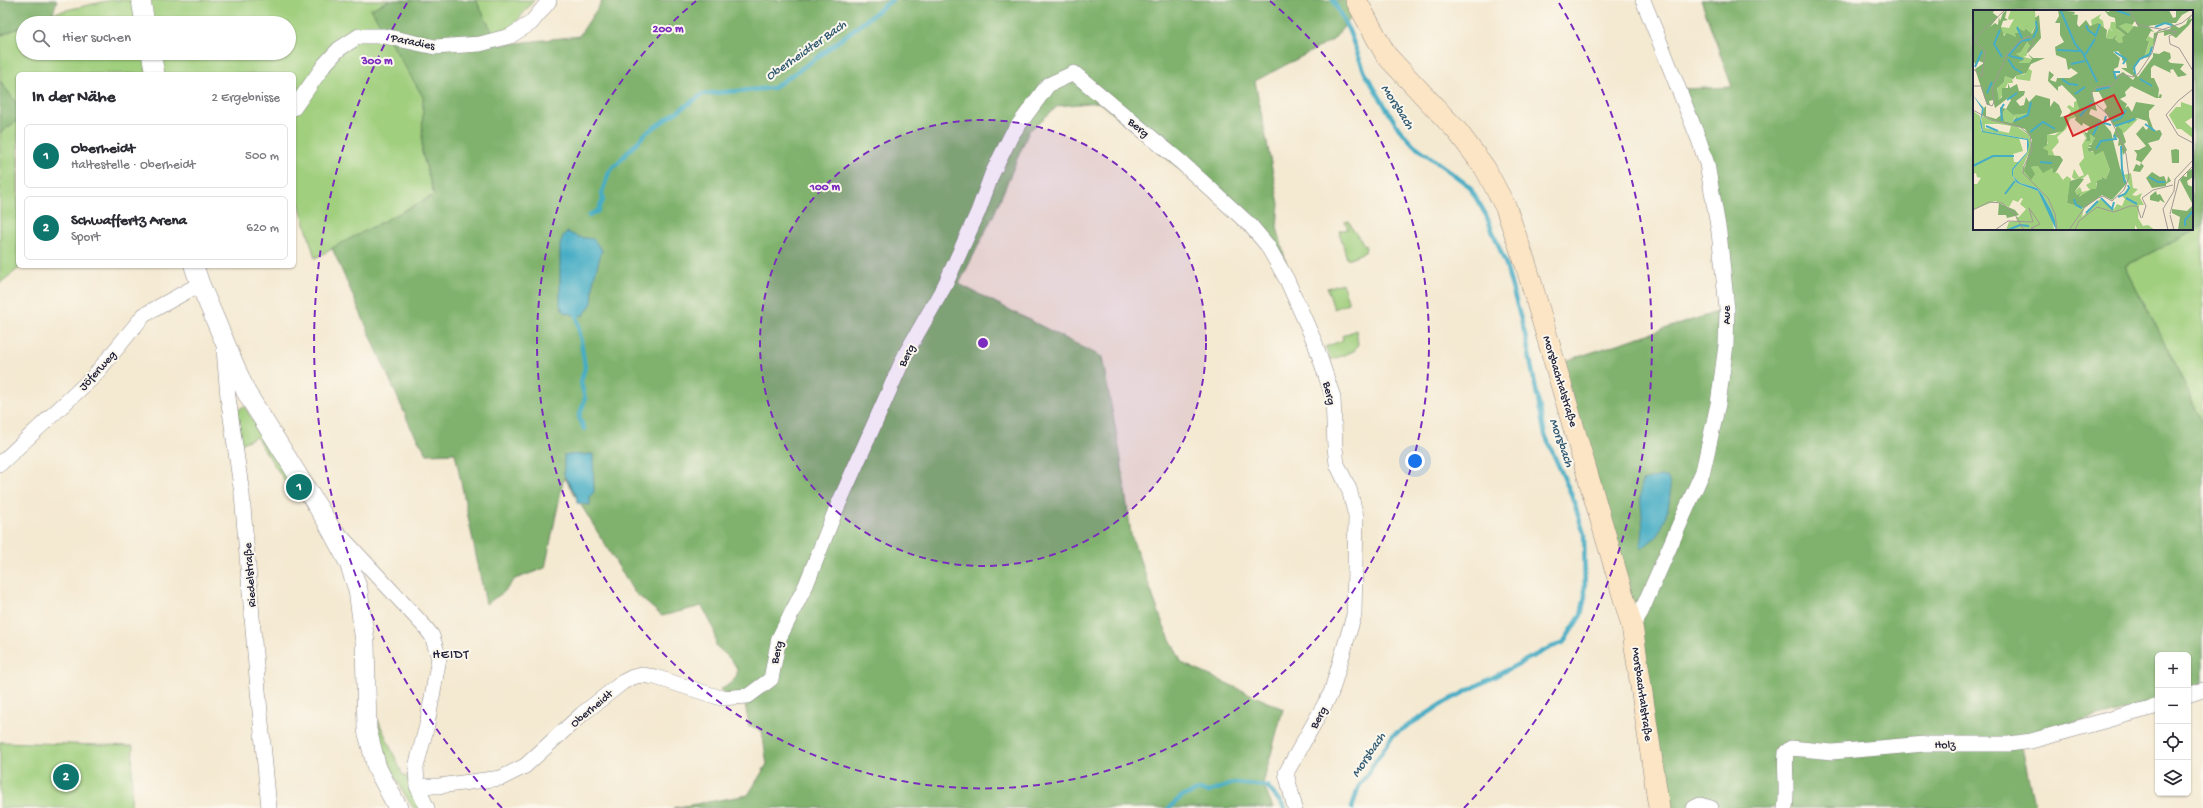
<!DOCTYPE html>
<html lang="de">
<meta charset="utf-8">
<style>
body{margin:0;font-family:"Gochi Hand",sans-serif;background:#f2f2f3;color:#2b2b33}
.controls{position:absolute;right:12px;bottom:12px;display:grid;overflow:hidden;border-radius:6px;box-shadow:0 1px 3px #0004}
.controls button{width:36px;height:36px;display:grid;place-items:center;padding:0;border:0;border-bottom:1px solid #e1e1e2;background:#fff;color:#2b2b33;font:20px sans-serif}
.you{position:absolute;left:1415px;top:461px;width:14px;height:14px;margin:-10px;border:3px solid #fff;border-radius:50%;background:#1a73e8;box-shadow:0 0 0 6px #1a73e833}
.badge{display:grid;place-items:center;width:26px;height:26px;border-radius:50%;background:#0f766e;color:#fff;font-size:13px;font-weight:700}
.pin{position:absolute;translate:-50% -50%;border:2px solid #fff;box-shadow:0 1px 4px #0006}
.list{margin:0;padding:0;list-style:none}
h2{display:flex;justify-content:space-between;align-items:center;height:52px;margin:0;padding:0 16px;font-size:17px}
h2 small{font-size:13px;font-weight:400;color:#7c7c81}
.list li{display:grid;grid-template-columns:26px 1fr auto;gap:12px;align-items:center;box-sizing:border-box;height:64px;margin:0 8px 8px;padding:0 8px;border:1px solid #e1e1e2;border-radius:6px}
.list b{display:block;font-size:15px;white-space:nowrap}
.list p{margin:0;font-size:13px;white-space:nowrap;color:#7c7c81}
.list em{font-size:13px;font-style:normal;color:#7c7c81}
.icon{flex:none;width:22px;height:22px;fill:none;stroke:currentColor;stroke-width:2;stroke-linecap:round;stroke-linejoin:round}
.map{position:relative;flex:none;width:2203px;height:808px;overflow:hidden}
.search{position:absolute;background:#fff;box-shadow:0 1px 3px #0004;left:16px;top:16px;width:280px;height:44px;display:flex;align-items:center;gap:10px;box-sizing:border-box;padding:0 14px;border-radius:22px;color:#7c7c81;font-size:15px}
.panel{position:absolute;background:#fff;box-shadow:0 1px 3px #0004;left:16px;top:72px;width:280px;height:196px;border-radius:6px}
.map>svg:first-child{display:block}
.green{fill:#a0cf7e;stroke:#61785c}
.forest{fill:#80b26d;stroke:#516a54;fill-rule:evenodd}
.water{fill:#46adc5;stroke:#346880}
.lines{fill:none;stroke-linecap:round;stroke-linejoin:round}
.stream{stroke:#46adc5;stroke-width:4.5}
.minor-casing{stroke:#8b8686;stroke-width:16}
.tertiary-casing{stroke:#8b8686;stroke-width:20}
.secondary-casing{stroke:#8b8686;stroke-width:22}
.minor{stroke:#fff;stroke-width:15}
.tertiary{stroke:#fff;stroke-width:19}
.secondary{stroke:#fce5c4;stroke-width:21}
.ring{fill:none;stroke:#7b2cbf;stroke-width:2;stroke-dasharray:7 5}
.labels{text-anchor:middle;stroke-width:4;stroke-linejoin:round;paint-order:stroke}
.street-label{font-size:12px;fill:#22223b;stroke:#fbf7ec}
.water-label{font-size:13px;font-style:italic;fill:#305a72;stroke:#fbf7ec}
.neighbourhood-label{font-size:13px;letter-spacing:1px;fill:#22223b;stroke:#fbf7ec}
.inset-river{fill:none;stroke:#46adc5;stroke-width:2}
.inset-road{fill:none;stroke:#a09995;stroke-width:1}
.view{fill:#d62828;fill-opacity:0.15;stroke:#d62828;stroke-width:2}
.inset-edge{fill:none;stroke:#22223b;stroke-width:2}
.centre{fill:#7b2cbf;stroke:#fbf7ec;stroke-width:2}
.ring-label{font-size:12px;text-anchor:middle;font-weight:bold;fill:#7b2cbf;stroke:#fbf7ec;stroke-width:4;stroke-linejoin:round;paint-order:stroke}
</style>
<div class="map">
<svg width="2203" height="808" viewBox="0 0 2203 808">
<rect width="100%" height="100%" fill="#fbf7ec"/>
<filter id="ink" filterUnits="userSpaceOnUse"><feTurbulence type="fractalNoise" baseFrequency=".025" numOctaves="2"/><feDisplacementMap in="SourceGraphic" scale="8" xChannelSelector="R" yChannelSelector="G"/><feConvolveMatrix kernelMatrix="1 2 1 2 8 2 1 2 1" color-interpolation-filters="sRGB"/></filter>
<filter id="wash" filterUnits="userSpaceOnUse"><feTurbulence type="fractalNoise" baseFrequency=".012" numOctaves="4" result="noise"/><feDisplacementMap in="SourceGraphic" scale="16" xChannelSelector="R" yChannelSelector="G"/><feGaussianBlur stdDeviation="0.9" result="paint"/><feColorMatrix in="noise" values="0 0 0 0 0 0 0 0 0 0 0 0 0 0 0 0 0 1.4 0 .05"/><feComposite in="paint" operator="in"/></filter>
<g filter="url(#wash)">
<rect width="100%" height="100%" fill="#f4e9d1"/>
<!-- green -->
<g class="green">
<polygon points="111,0 390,0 372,9 424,97 422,152 434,195 315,258 294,186 294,74 18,74 18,105 0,81 0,36 23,26 23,53 289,53 289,23 30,23 53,13"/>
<polygon points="476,0 534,0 498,45"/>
<polygon points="18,120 18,266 22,266 0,283 0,133"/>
<polygon points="1349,221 1353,230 1366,247 1365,252 1347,259 1339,231 1348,229 1345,222"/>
<polygon points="2203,226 2203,425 2175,364 2125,266"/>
<polygon points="1342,283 1349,303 1334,309 1327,288"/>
<polygon points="1356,330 1358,344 1354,351 1331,360 1325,347 1343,340 1342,336"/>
<polygon points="244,406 295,486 290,489 256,437 240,444 237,411"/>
<path d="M 378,720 L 403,775 L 406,776 L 423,808 L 413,808 C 396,781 381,752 378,720 Z"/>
<polygon points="0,742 133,746 131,808 0,808"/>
</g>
<!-- forest -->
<g class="forest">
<polygon points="0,0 57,0 53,13 30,23 23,23 23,26 0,36"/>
<path d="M 390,0 L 476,0 L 499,45 L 579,36 L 603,0 L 1350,0 L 1355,13 L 1333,40 L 1255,81 L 1279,204 L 1277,227 L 1290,280 L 1269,242 L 1099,102 L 1058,106 L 1029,131 L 994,214 L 959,284 L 1102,357 L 1120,452 L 1131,535 L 1164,627 L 1182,663 L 1283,709 L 1263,784 L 1273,808 L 673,808 L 748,795 L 767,764 L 762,731 L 749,726 L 745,703 L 725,694 L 721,689 C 751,674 733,661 716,646 L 714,629 L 702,606 L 662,616 L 634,592 L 564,477 L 545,568 L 515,579 L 504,592 L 486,604 L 455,453 L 427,454 L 411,428 L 332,248 L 434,195 L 422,152 L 423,97 L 371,9 Z"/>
<path d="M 1701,0 L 2203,0 L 2203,226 L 2125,266 L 2175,364 L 2203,425 L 2203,684 L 2188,690 L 2188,655 L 2158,655 L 2158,701 L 2020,738 L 2035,808 L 1662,808 L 1638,625 L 1562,362 L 1720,311 L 1722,231 L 1681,89 L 1732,87 ZM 1974,11 L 2192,11 L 2192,229 L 1974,229 Z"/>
<polygon points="0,81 18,105 18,120 0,133"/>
</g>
<!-- water -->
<g class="water">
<polygon points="567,232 578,237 593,239 602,250 594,278 592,303 584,315 577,316 564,312 560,305 560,245 563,236"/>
<polygon points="593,454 594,492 590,496 590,505 577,503 576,495 564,475 564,455"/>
<path d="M 1660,476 L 1667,477 C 1675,489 1666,522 1658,534 C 1654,540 1646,544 1642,549 L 1640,547 C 1647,527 1638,505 1641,484 L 1643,481 Z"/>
</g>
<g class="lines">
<!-- stream -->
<g class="stream">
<polyline points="1333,0 1349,31 1365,73 1399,129 1414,145 1469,186 1486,215 1505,262 1525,334 1545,435 1572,496 1584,534 1585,596 1581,615 1563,643 1549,648 1444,703 1393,735 1358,788 1352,808"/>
<polyline points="589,215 598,211 603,200 602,192 609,172 646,133 703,94 773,88 818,57 892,0"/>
<polyline points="577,316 585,367 581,382 585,399 579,417 584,429"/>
<polyline points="1169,808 1181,797 1199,790 1209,792 1234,783 1267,786 1285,808"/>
</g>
</g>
</g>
<g filter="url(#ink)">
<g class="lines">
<defs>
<g id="minor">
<polyline points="294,108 325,64 339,49 359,36 384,36 435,47 480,44 510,36 531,23 549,1"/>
<polyline points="224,349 228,397 242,494 258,690 269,808"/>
<polyline points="0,464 94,376 144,315 200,284"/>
<polyline points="337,532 425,627 432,636 439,658 427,725 416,767 417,786 427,808"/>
<polyline points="1632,626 1641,612 1703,471 1718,404 1726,345 1727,309 1719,232 1707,164 1699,140 1643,0"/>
<polyline points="2188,695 2203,690"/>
<polyline points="417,786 439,786 501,778 525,766 582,714 623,682 633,677 642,675 655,677 721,698 748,696 771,679 779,638 806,585 835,512 906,353 945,285 978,212 992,174 1012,134 1048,85 1074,73 1182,163 1251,226 1267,245 1287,280 1315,343 1333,397 1335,448 1337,464 1349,489 1356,516 1354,615 1331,693 1286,773 1295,808"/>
<polyline points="1694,808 1700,805 1711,808"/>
<path d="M 1785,808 C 1788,789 1784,771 1786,752 L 1791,748 L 1832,752 L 1925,744 L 2009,744 L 2031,741 L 2158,706"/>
</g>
<g id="tertiary">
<polyline points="141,0 145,23"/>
<polyline points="151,53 155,74"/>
<polyline points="194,266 200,284 246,392 326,520 349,563 358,590 365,642 367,730 377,768 398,808"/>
</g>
<polyline id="secondary" points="1356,0 1386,55 1458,132 1485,168 1506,208 1526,265 1632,626 1659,808"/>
</defs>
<!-- minor casing -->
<use href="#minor" class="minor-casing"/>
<!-- tertiary casing -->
<use href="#tertiary" class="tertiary-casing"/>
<!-- secondary casing -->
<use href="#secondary" class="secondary-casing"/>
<!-- minor -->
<use href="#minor" class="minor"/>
<!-- tertiary -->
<use href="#tertiary" class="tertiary"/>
<!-- secondary -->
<use href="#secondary" class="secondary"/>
</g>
</g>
<!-- distance rings -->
<circle cx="983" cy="343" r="223" fill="#7b2cbf" fill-opacity=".12"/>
<g class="ring">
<circle cx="983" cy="343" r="223"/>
<path d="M1270 1A446 446 0 1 1 696 1"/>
<path d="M502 808A669 669 0 0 1 407 3M1559 3A669 669 0 0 1 1464 808"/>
</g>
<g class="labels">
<!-- street labels -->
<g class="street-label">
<text transform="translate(413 41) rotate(11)" y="4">Paradies</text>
<text transform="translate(1139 127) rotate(39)" y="4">Berg</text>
<text transform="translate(1726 315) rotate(-90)" y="4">Aue</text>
<text transform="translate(906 355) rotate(-63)" y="4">Berg</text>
<text transform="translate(97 370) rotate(-48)" y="4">Jöferweg</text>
<text transform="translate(1561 381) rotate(73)" y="4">Morsbachtalstraße</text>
<text transform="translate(1330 393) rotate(77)" y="4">Berg</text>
<text transform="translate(249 575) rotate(-94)" y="4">Riedelstraße</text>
<text transform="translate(776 652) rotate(-77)" y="4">Berg</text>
<text transform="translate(1643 694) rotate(82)" y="4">Morsbachtalstraße</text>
<text transform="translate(591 708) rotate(-40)" y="4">Oberheidt</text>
<text transform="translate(1318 717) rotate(-61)" y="4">Berg</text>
<text transform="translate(1945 744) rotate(1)" y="4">Holz</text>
</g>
<!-- water labels -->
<g class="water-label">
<text transform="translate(805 49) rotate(-35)" y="5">Oberheidter Bach</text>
<text transform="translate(1399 106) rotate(57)" y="5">Morsbach</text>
<text transform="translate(1563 442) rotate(70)" y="5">Morsbach</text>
<text transform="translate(1367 754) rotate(-56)" y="5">Morsbach</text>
</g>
<!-- neighbourhood labels -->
<g class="neighbourhood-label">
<text x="451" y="658">HEIDT</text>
</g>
</g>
<!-- overview -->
<g transform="translate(1973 10)">
<rect width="220" height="220" fill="#f4e9d1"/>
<path d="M 38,0 L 62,0 L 63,15 L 58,24 L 53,20 L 54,16 L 51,21 L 46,19 L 48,23 L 43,27 L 29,24 L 28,17 L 36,18 L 41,9 L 36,10 L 35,8 ZM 128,4 L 126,8 L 130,11 L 131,18 L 128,15 L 119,16 L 118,10 ZM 138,12 L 142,12 L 145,20 L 152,25 L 149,27 L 151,30 L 150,32 L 146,33 L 142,29 L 145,23 L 139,29 L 133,28 L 136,18 L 140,22 L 137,18 ZM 147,13 L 154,13 L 161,16 L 155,23 L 146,16 ZM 175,26 L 181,29 L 180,34 L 176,44 L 171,48 L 176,33 L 173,30 ZM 54,32 L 57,36 L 54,40 L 54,45 L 51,47 L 59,49 L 56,53 L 44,53 L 52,49 L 42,44 L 48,42 ZM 53,57 L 59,61 L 57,71 L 43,69 L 43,66 L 52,64 ZM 32,66 L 39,69 L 40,73 L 35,73 L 26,91 L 24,77 L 31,72 ZM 104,91 L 106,99 L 104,107 L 97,109 L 93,119 L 84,127 L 86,132 L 79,140 L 82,147 L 74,145 L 70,138 L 75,133 L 72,129 L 74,125 L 82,125 L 89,120 L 92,109 L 98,101 L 94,97 L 96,95 L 101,98 L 101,92 ZM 208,92 L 220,96 L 220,107 L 212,112 L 220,119 L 220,128 L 208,119 L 204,119 L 196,105 L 203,97 L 208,97 ZM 33,99 L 40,105 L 57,102 L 49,109 L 42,107 L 39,113 L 31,111 L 30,102 ZM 0,101 L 7,106 L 8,121 L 46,128 L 50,141 L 40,144 L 41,152 L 46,152 L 39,159 L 40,167 L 44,173 L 65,181 L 79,208 L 81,220 L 33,220 L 36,212 L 44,211 L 43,207 L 46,207 L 53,199 L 47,194 L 50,189 L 48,188 L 45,192 L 40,190 L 36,197 L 22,191 L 0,200 L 0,174 L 4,174 L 8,168 L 4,167 L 3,163 L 0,164 ZM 8,106 L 43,116 L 56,125 L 59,136 L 50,156 L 60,162 L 58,157 L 65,156 L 70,160 L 79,158 L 80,162 L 85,163 L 90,170 L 94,166 L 98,169 L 94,193 L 111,198 L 109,207 L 127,189 L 141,199 L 144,194 L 149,196 L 152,189 L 149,186 L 157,176 L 151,165 L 158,163 L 160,178 L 165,179 L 159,185 L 163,186 L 169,183 L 167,188 L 171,195 L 166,195 L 165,208 L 170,216 L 175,215 L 182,220 L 165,220 L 162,215 L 162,220 L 83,220 L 78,200 L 69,184 L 64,178 L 47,173 L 40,166 L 40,160 L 54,143 L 55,129 L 10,121 ZM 12,114 L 26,114 L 38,116 L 36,123 L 12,118 ZM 162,109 L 165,109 L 151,123 L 141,116 ZM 108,120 L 110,122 L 113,126 L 114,128 L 113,131 L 117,131 L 117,124 L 121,125 L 122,131 L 116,135 L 118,137 L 114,138 L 116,142 L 130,141 L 137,160 L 133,169 L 127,166 L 129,170 L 123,173 L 123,180 L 106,187 L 108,184 L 104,185 L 102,181 L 107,177 L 109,182 L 117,180 L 113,175 L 118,172 L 115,164 L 110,168 L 101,169 L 99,167 L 101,159 L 106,167 L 111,165 L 106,154 L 111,148 L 109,135 L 113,128 Z" fill="#a0cf7e" fill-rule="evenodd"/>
<path d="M 0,0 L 21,0 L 20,3 L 25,7 L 17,17 L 22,13 L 25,15 L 26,7 L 27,11 L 30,3 L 34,0 L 32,8 L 35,10 L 30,11 L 28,17 L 31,26 L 34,23 L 43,27 L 42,23 L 48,23 L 45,18 L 51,21 L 55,14 L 53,19 L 59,24 L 63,15 L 62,8 L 66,5 L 68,28 L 55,43 L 54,40 L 57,36 L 54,32 L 48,42 L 43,44 L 52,49 L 45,53 L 56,53 L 59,49 L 55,44 L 60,48 L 72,48 L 58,54 L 53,63 L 43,66 L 40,69 L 42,70 L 32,66 L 31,72 L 24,78 L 26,90 L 29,87 L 29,78 L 35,78 L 35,73 L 37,78 L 44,74 L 46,81 L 52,81 L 51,85 L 43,91 L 47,96 L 51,95 L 53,87 L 56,92 L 63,85 L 77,89 L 77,97 L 81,91 L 86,95 L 89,102 L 87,107 L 93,106 L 94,114 L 90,121 L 74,125 L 74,135 L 70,138 L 75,141 L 75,145 L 87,146 L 90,150 L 83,162 L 80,163 L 79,158 L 70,163 L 65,156 L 58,157 L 62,164 L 58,170 L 51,161 L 59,130 L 52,119 L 20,110 L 9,105 L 11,99 L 6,92 L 11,98 L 13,96 L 13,106 L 23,109 L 28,105 L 27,97 L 33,99 L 38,90 L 35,88 L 22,98 L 20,90 L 16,91 L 17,95 L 14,95 L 2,59 L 11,53 L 6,51 L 3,55 L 0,51 ZM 33,99 L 40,105 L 56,103 L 49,109 L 43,107 L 39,113 L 31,111 L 30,102 ZM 85,0 L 102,2 L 101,4 L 97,4 L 98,4 L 105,5 L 104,14 L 106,17 L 113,10 L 117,16 L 125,13 L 134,20 L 133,28 L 139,29 L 145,23 L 142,29 L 146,33 L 150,32 L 149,27 L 152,25 L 143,18 L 142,8 L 136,6 L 131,0 L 135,2 L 139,0 L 196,0 L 200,8 L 203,7 L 203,0 L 218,0 L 209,5 L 203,13 L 198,13 L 206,18 L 213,14 L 215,9 L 220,4 L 216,10 L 220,8 L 216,15 L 203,28 L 197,24 L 191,26 L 191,22 L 185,23 L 176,47 L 167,49 L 160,61 L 165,67 L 180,47 L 180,43 L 186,44 L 191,41 L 197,43 L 198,48 L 195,51 L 198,53 L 211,54 L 207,59 L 214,65 L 205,67 L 200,59 L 197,60 L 198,63 L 181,55 L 178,58 L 178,68 L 181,68 L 186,79 L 185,88 L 187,84 L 189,85 L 188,88 L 183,88 L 158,76 L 152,82 L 153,86 L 147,89 L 154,94 L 152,98 L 155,96 L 159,102 L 163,92 L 182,95 L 176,101 L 176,107 L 181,121 L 187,120 L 189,124 L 186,130 L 175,133 L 179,139 L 168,153 L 171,156 L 167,162 L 160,161 L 163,154 L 167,156 L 168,152 L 163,150 L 164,144 L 161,140 L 166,140 L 173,136 L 163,124 L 170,116 L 173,120 L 176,117 L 174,111 L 164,108 L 155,114 L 154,111 L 141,116 L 131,100 L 134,97 L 126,82 L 119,82 L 124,101 L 118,99 L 116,104 L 128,110 L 138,122 L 147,158 L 154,173 L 139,190 L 129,185 L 111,198 L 94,193 L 97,171 L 107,168 L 111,169 L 102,181 L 104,185 L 108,183 L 106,187 L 119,179 L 123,179 L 124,171 L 129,169 L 127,166 L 133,169 L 137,160 L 130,141 L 122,145 L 120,141 L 116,142 L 114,138 L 118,138 L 115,135 L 118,135 L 122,128 L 117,124 L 117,131 L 113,131 L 114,128 L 111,122 L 114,123 L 117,117 L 110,113 L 109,116 L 102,110 L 103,107 L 100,104 L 106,99 L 103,89 L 89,75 L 85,77 L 85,81 L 75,71 L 76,61 L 81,65 L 77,70 L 83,72 L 84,68 L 97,68 L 105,63 L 98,58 L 95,60 L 93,49 L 83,45 L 82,37 L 91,32 L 87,25 L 87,13 L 82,13 L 86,6 ZM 162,11 L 165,17 L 161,16 L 155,23 L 146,16 L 153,13 L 159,15 ZM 196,13 L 199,15 L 197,19 L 181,23 L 180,34 L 176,44 L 171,48 L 176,32 L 173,30 L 178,21 L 181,22 L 175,16 ZM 145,41 L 149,46 L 149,50 L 153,52 L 154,58 L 148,58 L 162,67 L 160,70 L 150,62 L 142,67 L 141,59 L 145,57 L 147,48 L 140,42 ZM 144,116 L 149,120 L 153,132 L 151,134 L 154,140 L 150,145 L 148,135 L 145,136 L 146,129 L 141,125 L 141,129 L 140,126 ZM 203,139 L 206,140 L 206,153 L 199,153 L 198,140 ZM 220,158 L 220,167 L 214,171 L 215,175 L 220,177 L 220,220 L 205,220 L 207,207 L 199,203 L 199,199 L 214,201 L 220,195 L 207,170 L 210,166 L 214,167 L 214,162 ZM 179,162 L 187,167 L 191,166 L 194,173 L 195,166 L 198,171 L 193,174 L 193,176 L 179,178 L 173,168 ZM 183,181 L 184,185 L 187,184 L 192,193 L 187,190 L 186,192 L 177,190 L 177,186 ZM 26,193 L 42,200 L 46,205 L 34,208 L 33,205 L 25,205 Z" fill="#80b26d" fill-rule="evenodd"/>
<path d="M 0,85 L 11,99 L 8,109 L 10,121 L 55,129 L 56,135 L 54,143 L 40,160 L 40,166 L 47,173 L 64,178 L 69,184 L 78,200 L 82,211 L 83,220 L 65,181 L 44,173 L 39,165 L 39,159 L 54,142 L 54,130 L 9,122 L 7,112 L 9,99 Z" fill="#46adc5"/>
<path class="inset-river" d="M 142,0 L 157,5M 88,1 L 102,34 L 110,43 L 124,72M 113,15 L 115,20 L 122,25M 44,17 L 49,28M 182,17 L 192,13 L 199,15M 27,20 L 21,34 L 29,47M 122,27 L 127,14M 60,28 L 64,20 L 63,11M 84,40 L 107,41M 142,42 L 153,49 L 150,54M 112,45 L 122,29M 35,46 L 48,31 L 59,29M 37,46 L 50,49M 35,49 L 41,58 L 49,63M 98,54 L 112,51M 2,57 L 9,41M 162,64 L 161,57 L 167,49 L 177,44 L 179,37M 89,69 L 96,74 L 105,75M 143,69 L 141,62 L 147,62M 167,69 L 179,76M 123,80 L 137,77M 14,83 L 19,72M 102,84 L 112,77M 34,90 L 44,83M 107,106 L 119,93M 133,106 L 131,113 L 138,115M 29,111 L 28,99 L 31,94M 41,111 L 55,105 L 58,92M 140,111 L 148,108 L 153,100M 172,114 L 182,121M 13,116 L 25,121M 142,116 L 162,109M 57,122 L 70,112 L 82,119M 120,125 L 126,113 L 130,113M 148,136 L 149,159 L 152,173M 123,139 L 128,131 L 143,129 L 141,125M 67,152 L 79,153M 0,156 L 20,146 L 41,146M 176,167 L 185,172 L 192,172M 32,184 L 42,171M 145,187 L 152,184 L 156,178 L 155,175M 128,188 L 139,199 L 141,192M 153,188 L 164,194M 101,189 L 103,195 L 109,198M 113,203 L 125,191M 212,216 L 212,210 L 220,201M 35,220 L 47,215 L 56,216"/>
<path class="inset-road" d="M 156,0 L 165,15 L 204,22 L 196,26 L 197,34 L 206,38 L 220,61M 0,59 L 9,66 L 12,41 L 3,32 L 3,27 L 32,0M 0,76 L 8,76 L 14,94 L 19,96 L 21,92 L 19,78 L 34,45 L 47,31 L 56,26 L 61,33 L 54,43M 220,79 L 205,91 L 193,105 L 205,125 L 220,133M 0,100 L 18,110M 18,110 L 47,117 L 57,125 L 59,140 L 51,156 L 50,163 L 75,188 L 82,204 L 84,220M 0,200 L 16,192 L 29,193 L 41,203 L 51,220M 197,204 L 206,170 L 220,156M 197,205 L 201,220M 169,208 L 173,196 L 169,188 L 180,180 L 200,175M 22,220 L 35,211 L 60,212 L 56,198 L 67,214 L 58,218 L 64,220M 96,220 L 112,197 L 125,188 L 130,186 L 139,191 L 151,180 L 156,167 L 153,144 L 147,128 L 135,105 L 119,90 L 119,82 L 124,77 L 139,76 L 148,64 L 160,67 L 165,64 L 179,43 L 185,21 L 209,13 L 220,4M 102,220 L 106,211 L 124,197 L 141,202 L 157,196 L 164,196 L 168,208M 195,220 L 190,199 L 201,181 L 202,169 L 220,150"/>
<path class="view" d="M 141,85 L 150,103 L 100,126 L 92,107 Z"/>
<rect width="220" height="220" class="inset-edge"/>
</g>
<circle cx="983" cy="343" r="6" class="centre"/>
<g class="ring-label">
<text x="668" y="32">200 m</text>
<text x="377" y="64">300 m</text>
<text x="825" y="190">100 m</text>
</g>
</svg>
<div class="controls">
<button>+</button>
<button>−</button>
<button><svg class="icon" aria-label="locate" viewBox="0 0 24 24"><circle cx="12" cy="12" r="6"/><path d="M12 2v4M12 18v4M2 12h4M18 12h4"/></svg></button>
<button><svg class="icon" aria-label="layers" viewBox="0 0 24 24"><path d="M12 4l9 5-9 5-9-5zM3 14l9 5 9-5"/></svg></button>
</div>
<div class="you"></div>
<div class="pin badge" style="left:299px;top:487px">1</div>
<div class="pin badge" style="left:66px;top:777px">2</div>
<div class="search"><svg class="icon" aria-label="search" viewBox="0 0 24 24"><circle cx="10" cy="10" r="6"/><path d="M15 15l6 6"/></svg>Hier suchen</div>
<section class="panel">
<h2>In der Nähe<small>2 Ergebnisse</small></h2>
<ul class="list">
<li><span class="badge">1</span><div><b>Oberheidt</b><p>Haltestelle · Oberheidt</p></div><em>500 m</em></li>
<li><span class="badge">2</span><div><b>Schwaffertz Arena</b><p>Sport</p></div><em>620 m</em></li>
</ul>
</section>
</div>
